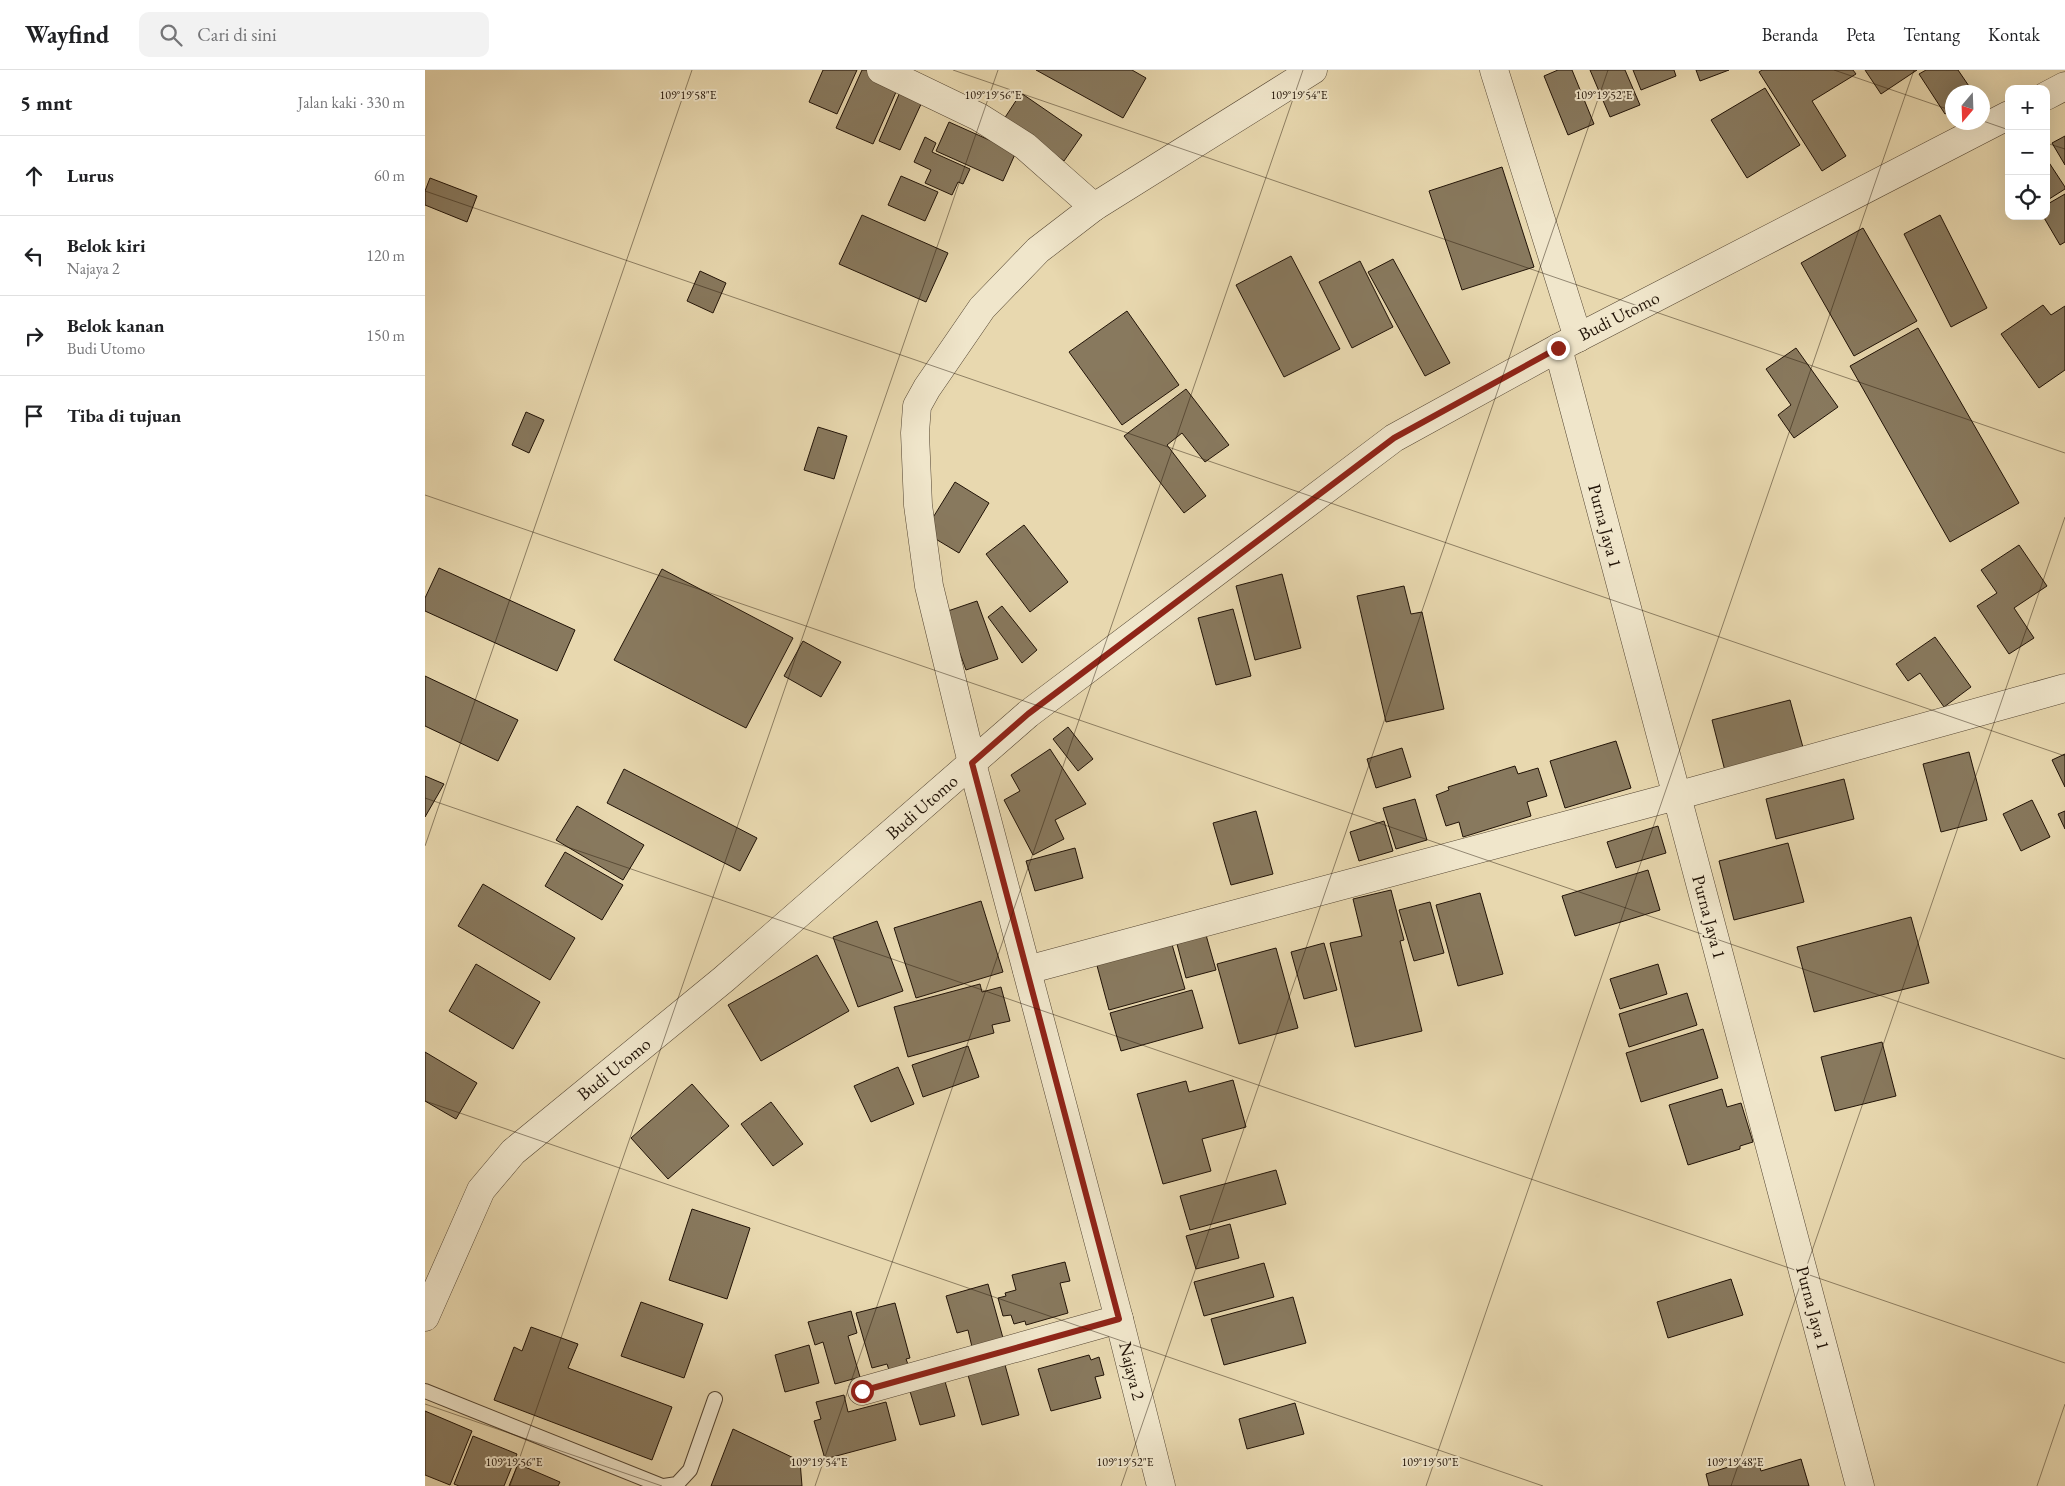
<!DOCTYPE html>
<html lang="id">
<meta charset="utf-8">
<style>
body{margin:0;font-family:"EB Garamond",serif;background:#f2f2f2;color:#202124}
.controls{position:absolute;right:15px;top:15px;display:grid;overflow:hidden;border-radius:10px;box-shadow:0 5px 20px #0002}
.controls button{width:45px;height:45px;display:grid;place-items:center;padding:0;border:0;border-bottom:1px solid #e0e0e0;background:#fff;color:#202124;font:25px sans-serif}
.compass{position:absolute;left:1520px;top:15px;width:45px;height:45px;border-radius:50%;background:#fff;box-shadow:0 5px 20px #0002;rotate:199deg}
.stop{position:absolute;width:15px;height:15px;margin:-11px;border:4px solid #8f2418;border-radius:50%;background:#fff}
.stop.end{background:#8f2418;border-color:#fff;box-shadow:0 1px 5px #0008}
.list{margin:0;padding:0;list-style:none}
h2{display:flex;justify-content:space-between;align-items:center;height:65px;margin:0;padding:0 20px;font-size:21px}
h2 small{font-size:16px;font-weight:400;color:#757577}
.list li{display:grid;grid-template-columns:32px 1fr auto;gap:15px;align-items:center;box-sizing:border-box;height:80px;padding:0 20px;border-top:1px solid #e0e0e0}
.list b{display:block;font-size:19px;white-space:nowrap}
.list p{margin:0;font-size:16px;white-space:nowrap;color:#757577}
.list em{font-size:16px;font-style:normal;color:#757577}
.icon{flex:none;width:28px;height:28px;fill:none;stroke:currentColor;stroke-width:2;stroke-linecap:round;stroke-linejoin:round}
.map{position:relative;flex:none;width:1640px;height:1416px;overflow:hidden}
header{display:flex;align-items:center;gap:30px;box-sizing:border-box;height:70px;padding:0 25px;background:#fff;border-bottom:1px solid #e0e0e0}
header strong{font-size:24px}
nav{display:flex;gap:28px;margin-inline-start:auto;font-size:18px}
.search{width:350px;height:45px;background:#f2f2f2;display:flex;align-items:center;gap:12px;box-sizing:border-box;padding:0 18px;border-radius:10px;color:#757577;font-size:19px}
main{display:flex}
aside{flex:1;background:#fff}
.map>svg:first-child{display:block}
.building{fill:#88795e;stroke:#211307}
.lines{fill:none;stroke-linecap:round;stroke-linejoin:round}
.service-casing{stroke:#534431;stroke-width:16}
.minor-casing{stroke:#534431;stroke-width:29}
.tertiary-casing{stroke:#534431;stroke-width:29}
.service{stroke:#f0e6cb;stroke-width:14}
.minor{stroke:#f0e6cb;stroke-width:28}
.tertiary{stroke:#f0e6cb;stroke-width:28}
.route{stroke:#8f2418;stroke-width:6}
.ticks{fill:none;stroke:#211307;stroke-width:1;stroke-opacity:0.45}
.labels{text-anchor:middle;stroke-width:4;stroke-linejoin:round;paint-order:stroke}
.street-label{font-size:18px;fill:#211307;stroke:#f0e6cb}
.ticks-label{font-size:12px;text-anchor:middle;fill:#211307;stroke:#f0e6cb;stroke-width:4;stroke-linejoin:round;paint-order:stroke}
</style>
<header>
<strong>Wayfind</strong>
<div class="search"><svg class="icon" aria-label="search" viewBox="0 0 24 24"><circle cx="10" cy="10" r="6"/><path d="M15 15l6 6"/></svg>Cari di sini</div>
<nav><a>Beranda</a><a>Peta</a><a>Tentang</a><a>Kontak</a></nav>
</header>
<main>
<aside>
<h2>5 mnt<small>Jalan kaki · 330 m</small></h2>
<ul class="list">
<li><svg class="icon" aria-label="ahead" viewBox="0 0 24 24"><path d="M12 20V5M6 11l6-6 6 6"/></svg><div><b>Lurus</b></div><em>60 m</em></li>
<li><svg class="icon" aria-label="left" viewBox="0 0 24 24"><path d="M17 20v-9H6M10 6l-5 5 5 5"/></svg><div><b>Belok kiri</b><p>Najaya 2</p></div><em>120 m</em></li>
<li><svg class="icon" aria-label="right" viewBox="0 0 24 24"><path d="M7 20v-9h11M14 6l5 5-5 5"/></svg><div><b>Belok kanan</b><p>Budi Utomo</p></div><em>150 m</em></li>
<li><svg class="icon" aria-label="arrive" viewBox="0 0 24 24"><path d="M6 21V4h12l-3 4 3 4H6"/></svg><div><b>Tiba di tujuan</b></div></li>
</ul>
</aside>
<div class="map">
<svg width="1640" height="1416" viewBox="0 0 1640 1416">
<rect width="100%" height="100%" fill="#e8d8af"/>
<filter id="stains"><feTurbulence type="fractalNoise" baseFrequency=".004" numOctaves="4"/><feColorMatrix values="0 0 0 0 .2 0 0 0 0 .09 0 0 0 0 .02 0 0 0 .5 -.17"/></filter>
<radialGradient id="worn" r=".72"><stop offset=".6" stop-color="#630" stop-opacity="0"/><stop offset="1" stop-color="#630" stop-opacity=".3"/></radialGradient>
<!-- building -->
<g class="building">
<polygon points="398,0 432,0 412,44 384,32"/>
<polygon points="437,0 446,0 475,13 448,74 411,58"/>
<polygon points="611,0 707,0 721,8 698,48"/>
<polygon points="1133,0 1147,0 1169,54 1143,65 1119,6"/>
<polygon points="1165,0 1200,0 1215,35 1185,47"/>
<polygon points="1208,0 1249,0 1251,6 1216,20"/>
<polygon points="1271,0 1304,0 1275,11"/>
<polygon points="1337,0 1428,0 1431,4 1387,31 1421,86 1397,101 1334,2"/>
<polygon points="1440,0 1492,0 1456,24"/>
<polygon points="1501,0 1533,0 1548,22 1528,22 1528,39 1520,44 1494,4"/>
<polygon points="1340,18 1375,75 1322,108 1286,50"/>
<polygon points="475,22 497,32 475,80 454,71"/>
<polygon points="596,23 657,65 639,91 579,49"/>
<polygon points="524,52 591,82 578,111 511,81"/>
<polygon points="1640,66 1640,95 1627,73"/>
<polygon points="500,67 511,73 507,82 545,99 538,114 533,112 527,125 500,113 506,100 489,92"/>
<polygon points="1621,88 1640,117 1640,119 1621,131"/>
<polygon points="1077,97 1109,197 1037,220 1004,121"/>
<polygon points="476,106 513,122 500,151 463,135"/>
<polygon points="5,108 52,126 42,152 0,135 0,121"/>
<polygon points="1640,124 1640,172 1635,175 1618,146 1621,146 1621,135"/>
<polygon points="437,145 523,183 501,232 414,194"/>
<polygon points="1515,145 1562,238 1526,257 1479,164"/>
<polygon points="1438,158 1492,251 1429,286 1376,193"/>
<polygon points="866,186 915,279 859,307 811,215"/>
<polygon points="968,189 1025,293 1000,306 943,202"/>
<polygon points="935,191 968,257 927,278 894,212"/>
<polygon points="275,201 301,213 288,243 262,231"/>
<polygon points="1618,235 1626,245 1640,236 1640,300 1614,318 1576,264"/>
<polygon points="702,241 754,315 697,355 644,282"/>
<polygon points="1493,258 1594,433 1525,472 1425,296"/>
<polygon points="1371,278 1413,337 1369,368 1353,345 1366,335 1341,299"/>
<polygon points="761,319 804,375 780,392 757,363 742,375 781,426 759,443 699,366"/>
<polygon points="101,342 119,350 104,383 87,375"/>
<polygon points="393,357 422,366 409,409 379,400"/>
<polygon points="530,412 564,433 534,483 499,462"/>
<polygon points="599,455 643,512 605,542 561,484"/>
<polygon points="1594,475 1622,516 1589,538 1609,568 1584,584 1552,536 1572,523 1556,500"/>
<polygon points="14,498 150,560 132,601 0,541 0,528"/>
<polygon points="237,499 368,568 321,658 189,590"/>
<polygon points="857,504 876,578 830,590 811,516"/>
<polygon points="979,516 986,544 997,542 1019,639 961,652 932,526"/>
<polygon points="552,531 573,589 541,600 520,542"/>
<polygon points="577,536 612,580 597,593 563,547"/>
<polygon points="808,539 826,606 791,615 773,548"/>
<polygon points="1510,567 1546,617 1519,637 1495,603 1483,611 1471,594"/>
<polygon points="378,571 416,592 396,627 359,606"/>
<polygon points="0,606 93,650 73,691 0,656"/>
<polygon points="1365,630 1379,681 1300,701 1287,650"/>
<polygon points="643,657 668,689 653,701 628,669"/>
<polygon points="1191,671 1206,718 1140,738 1125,691"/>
<polygon points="977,678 986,707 951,718 942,689"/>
<polygon points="625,679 661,734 630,750 639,769 608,785 579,730 595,721 586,705"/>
<polygon points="1544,682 1562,750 1516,762 1498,694"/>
<polygon points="1640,684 1640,717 1627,690"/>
<polygon points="1090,696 1093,704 1113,698 1122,726 1102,732 1106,746 1038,767 1034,752 1021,756 1011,725 1024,720 1023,717"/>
<polygon points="199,699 332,768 315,801 182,733"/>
<polygon points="0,706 19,714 0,747"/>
<polygon points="1419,709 1429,749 1351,769 1341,729"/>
<polygon points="990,729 1002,770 971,779 958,738"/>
<polygon points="1607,730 1625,767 1596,781 1578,744"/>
<polygon points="152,736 219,775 198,810 131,770"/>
<polygon points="831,741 848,804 806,815 788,753"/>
<polygon points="1640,741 1640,759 1633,744"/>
<polygon points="959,751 968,781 934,791 925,762"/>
<polygon points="1233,756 1241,783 1191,798 1182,772"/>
<polygon points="1363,773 1379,832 1309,850 1294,791"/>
<polygon points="650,778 658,808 610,821 601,791"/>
<polygon points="140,782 198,815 177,850 120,816"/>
<polygon points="1223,800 1235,840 1150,866 1137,826"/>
<polygon points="58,814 150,868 125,910 33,856"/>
<polygon points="966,820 979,870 975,871 997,961 930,977 905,873 937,866 928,829"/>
<polygon points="1055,823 1078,904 1033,916 1011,835"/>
<polygon points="556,831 578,902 491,928 469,858"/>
<polygon points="1005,832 1019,883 989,891 974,840"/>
<polygon points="1486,847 1504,913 1389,942 1372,877"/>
<polygon points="452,851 478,921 433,937 408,867"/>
<polygon points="781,865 791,900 761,908 752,874"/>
<polygon points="746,871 760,919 684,940 671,892"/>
<polygon points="899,873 912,920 879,929 866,882"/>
<polygon points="851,878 873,958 814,974 792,894"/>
<polygon points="392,885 424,941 336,991 303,935"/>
<polygon points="51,894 115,932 88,979 24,941"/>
<polygon points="1233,894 1242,924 1195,939 1185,909"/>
<polygon points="555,914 557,922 576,917 585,951 567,955 569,963 483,987 469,937"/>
<polygon points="767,920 778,958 696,981 685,943"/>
<polygon points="1262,923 1272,955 1204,977 1194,944"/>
<polygon points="1278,959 1293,1008 1216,1032 1201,983"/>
<polygon points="1457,972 1471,1026 1410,1041 1396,987"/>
<polygon points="543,976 554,1007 498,1027 487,995"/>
<polygon points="0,982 52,1013 31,1049 0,1031"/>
<polygon points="473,997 489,1034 446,1052 429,1016"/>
<polygon points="808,1010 821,1057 777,1069 786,1101 738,1114 712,1024 761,1011 764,1022"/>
<polygon points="267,1014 304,1056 243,1109 206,1068"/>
<polygon points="1297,1019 1302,1037 1316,1033 1328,1072 1315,1076 1315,1079 1263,1095 1244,1035"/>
<polygon points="346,1032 378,1074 348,1096 316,1054"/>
<polygon points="851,1100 861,1134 765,1160 755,1126"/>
<polygon points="267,1139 325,1158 302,1229 244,1210"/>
<polygon points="805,1154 814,1188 771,1199 761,1166"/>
<polygon points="640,1192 645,1211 635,1213 643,1243 601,1255 600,1251 589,1254 586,1245 578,1246 573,1228 581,1226 580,1223 591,1220 587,1205"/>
<polygon points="839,1193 849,1227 779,1246 769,1212"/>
<polygon points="1306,1209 1318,1245 1243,1268 1232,1232"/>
<polygon points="563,1214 578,1268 547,1277 543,1260 532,1263 521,1226"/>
<polygon points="868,1227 881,1273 799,1295 786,1249"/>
<polygon points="216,1232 278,1254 259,1308 196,1286"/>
<polygon points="470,1233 485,1288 481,1289 484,1297 465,1303 462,1294 447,1298 431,1243"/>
<polygon points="426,1241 432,1263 423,1266 435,1307 410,1314 398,1272 390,1275 383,1252"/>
<polygon points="106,1257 153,1274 143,1298 247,1337 227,1390 69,1330 89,1277 97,1281"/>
<polygon points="384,1275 394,1313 360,1322 350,1285"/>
<polygon points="664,1285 666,1290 674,1287 679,1305 670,1307 676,1328 626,1341 613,1299"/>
<polygon points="580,1295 594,1345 557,1355 543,1305"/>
<polygon points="519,1308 530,1346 495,1355 484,1318"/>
<polygon points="419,1325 423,1342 461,1332 471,1370 400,1389 389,1351 396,1349 391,1332"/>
<polygon points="870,1333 879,1364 822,1379 814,1349"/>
<polygon points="0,1341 47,1361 25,1415 0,1405"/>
<polygon points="308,1359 375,1391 377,1416 286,1416"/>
<polygon points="48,1366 92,1384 79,1416 34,1416 29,1414"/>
<polygon points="1332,1388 1336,1401 1376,1389 1384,1416 1284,1416 1281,1404"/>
<polygon points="93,1394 135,1412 133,1416 84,1416"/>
</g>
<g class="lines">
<defs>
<g id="service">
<polyline points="0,1321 237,1416"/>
<polyline points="239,1416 252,1414 265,1400 290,1329"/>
</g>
<g id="minor">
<polyline points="456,0 554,47 600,76 669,137"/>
<polyline points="1069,0 1153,268"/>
<polyline points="1133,278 1435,1416"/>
<polyline points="602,900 1251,726 1640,618"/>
<polyline points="437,1321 694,1249"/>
<polyline points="736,1416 694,1249 547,693 504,516 493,435 490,363 492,336 502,318 557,238 613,180 669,137 888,0"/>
</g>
<g id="tertiary">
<polyline points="1621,26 1640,16"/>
<polyline points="0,1247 56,1120 88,1082 299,909 603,644 969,368 1133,278 1584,45"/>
</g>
</defs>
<!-- service casing -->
<use href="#service" class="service-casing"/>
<!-- minor casing -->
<use href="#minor" class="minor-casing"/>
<!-- tertiary casing -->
<use href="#tertiary" class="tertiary-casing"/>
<!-- service -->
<use href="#service" class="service"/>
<!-- minor -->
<use href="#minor" class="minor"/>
<!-- tertiary -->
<use href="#tertiary" class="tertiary"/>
</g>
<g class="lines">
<!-- route -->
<polyline class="route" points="437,1321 694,1249 547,693 603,644 969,368 1133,278"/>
</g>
<!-- ticks -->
<path class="ticks" d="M 528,0 L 1640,383M 1409,0 L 1528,41M 1558,51 L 1584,60M 1621,73 L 1640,79M 0,121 L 1640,686M 0,425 L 1640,989M 0,728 L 1640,1293M 0,776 L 267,0M 0,1031 L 1118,1416M 0,1334 L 237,1416M 85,1416 L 573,0M 390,1416 L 878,0M 696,1416 L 1183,0M 1001,1416 L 1489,0M 1306,1416 L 1640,447M 1612,1416 L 1640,1334"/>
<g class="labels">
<!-- street labels -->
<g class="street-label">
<text transform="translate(1194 246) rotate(-27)" y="6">Budi Utomo</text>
<text transform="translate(1180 456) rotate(75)" y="6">Purna Jaya 1</text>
<text transform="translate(497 737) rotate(-41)" y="6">Budi Utomo</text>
<text transform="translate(1284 847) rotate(75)" y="6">Purna Jaya 1</text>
<text transform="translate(189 999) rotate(-39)" y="6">Budi Utomo</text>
<text transform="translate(1388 1238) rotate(75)" y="6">Purna Jaya 1</text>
<text transform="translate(707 1301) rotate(76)" y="6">Najaya 2</text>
</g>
</g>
<g class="ticks-label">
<text x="263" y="29">109°19'58"E</text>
<text x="874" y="29">109°19'54"E</text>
<text x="568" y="29">109°19'56"E</text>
<text x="1179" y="29">109°19'52"E</text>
<text x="89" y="1396">109°19'56"E</text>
<text x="394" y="1396">109°19'54"E</text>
<text x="700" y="1396">109°19'52"E</text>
<text x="1005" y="1396">109°19'50"E</text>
<text x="1310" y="1396">109°19'48"E</text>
</g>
<rect width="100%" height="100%" filter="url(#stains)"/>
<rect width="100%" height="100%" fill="url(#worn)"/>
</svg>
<div class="controls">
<button>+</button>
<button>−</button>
<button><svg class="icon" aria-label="locate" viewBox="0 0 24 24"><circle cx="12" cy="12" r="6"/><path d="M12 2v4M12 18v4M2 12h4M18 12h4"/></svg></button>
</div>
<svg class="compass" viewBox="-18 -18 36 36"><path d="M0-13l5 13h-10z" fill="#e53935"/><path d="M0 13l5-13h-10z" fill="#757577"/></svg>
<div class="stop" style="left:437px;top:1321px"></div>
<div class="stop end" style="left:1133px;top:278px"></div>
</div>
</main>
